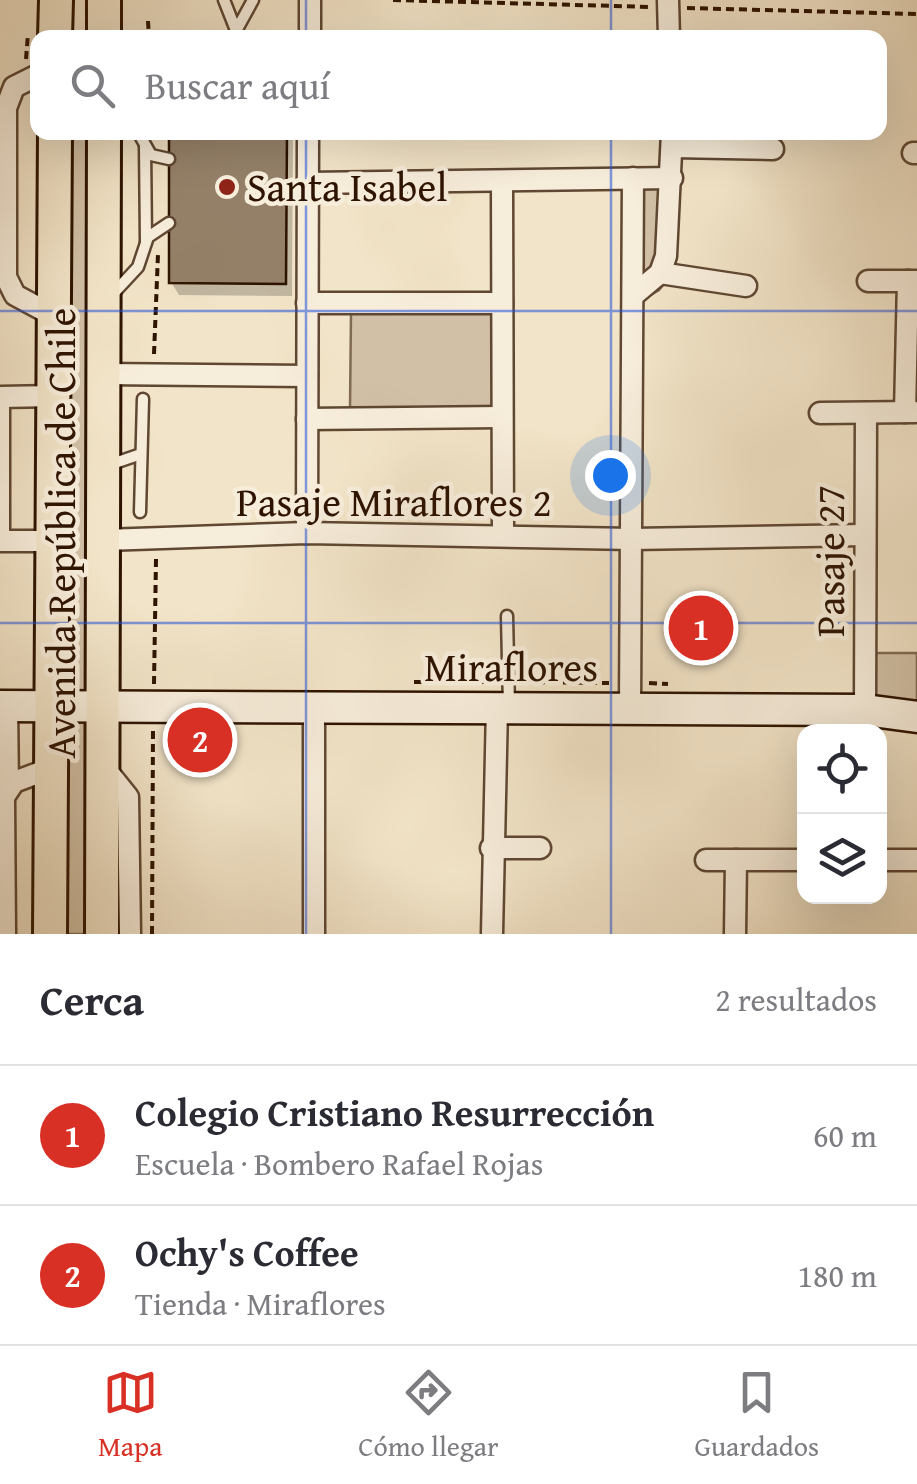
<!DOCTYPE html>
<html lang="es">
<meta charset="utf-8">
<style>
body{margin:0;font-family:"Gentium Book Plus",serif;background:#f7f7f7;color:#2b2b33}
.controls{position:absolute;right:30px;bottom:30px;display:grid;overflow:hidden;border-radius:20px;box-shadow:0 10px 40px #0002}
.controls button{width:90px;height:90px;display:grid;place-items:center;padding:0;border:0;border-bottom:2px solid #e1e1e2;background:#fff;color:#2b2b33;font:50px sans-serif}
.you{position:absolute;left:610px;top:475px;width:35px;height:35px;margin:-25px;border:8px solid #fff;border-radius:50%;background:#1a73e8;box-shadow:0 0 0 15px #1a73e833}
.badge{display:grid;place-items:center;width:65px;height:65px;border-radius:50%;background:#d93025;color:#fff;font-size:32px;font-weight:700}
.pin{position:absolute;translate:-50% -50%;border:5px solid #fff;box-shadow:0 2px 10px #0006}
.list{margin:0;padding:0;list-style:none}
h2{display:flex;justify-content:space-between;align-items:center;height:130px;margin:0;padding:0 40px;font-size:42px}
h2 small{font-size:32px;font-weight:400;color:#7c7c81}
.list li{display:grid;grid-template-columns:65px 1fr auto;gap:30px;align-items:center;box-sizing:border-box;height:140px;padding:0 40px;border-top:2px solid #e1e1e2}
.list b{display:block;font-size:38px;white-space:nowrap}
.list p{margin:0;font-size:32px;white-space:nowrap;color:#7c7c81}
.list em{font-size:32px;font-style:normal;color:#7c7c81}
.icon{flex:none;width:55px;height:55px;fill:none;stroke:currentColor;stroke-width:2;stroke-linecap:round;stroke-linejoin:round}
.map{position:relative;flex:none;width:917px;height:934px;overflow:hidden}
.search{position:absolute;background:#fff;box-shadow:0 10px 40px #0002;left:30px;right:30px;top:30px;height:110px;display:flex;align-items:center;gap:25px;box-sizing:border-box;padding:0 35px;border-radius:20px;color:#7c7c81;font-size:38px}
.sheet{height:410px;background:#fff}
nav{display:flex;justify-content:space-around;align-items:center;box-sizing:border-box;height:140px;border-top:2px solid #e1e1e2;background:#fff;font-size:28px;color:#7c7c81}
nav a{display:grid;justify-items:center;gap:5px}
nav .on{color:#d93025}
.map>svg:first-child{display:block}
.green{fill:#d1c0a6;stroke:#806a53;stroke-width:2.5}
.shadow{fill:#0003}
.building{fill:#948068;stroke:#2e1300;stroke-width:2.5}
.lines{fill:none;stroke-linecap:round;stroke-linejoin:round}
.lane-casing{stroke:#5f4732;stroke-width:15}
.street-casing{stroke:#5f4732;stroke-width:25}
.secondary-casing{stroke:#2e1300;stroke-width:35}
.primary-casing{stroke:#2e1300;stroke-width:38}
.path{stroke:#2e1300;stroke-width:4;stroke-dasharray:8 5;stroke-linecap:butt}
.lane{stroke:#f7eddb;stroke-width:10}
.street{stroke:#f7eddb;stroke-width:20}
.secondary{stroke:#f7eddb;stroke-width:30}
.primary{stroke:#f2e4c8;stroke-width:32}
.grid{fill:none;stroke:#1d4ed8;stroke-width:2.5;stroke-opacity:0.55}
.poi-dot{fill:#8f2418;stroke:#f7eddb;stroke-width:4}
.labels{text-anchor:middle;stroke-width:9;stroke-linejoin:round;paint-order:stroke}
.poi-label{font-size:40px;fill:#2e1300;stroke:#f7eddb;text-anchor:start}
.street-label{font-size:40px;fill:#2e1300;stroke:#f7eddb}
</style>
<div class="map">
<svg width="917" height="934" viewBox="0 0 917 934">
<rect width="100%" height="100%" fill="#f2e4c8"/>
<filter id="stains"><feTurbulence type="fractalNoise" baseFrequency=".002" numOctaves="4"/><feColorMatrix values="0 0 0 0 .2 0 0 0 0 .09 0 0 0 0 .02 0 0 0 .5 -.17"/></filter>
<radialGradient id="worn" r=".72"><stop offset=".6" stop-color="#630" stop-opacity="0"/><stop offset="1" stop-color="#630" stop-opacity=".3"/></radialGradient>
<!-- green -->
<g class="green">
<polygon points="96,132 93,934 64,934 67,133"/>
<polygon points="635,178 671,178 667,280 659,290 633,305"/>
<polygon points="351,313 493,313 493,407 350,409"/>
<polygon points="872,653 917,653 917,703 872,702"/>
</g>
<!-- shadow -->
<polygon class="shadow" points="172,132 293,132 292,296 179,295 171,282"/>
<!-- building -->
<polygon class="building" points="169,132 287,132 286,284 169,283"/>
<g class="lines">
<defs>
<g id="lane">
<polyline points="224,0 239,38"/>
<polyline points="236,31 253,0"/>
<polyline points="138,132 151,155 169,159"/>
<polyline points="145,146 146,242"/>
<polyline points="112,295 138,267 148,237 169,223"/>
<polyline points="4,398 4,540"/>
<polyline points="109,465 141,454"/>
<polyline points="140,512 143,399"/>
<polyline points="507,616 509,706"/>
</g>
<g id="street">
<polyline points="668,0 669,38"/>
<polyline points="310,38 310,0"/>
<polyline points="38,75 14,87 6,108 6,277 15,295 54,316"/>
<polyline points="673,147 773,149"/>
<polyline points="913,153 917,153"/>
<polyline points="502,182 503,536"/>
<polyline points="308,183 672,178"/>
<polyline points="660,273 746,286"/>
<polyline points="868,281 917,281"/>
<polyline points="635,294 660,273 666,256 672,132"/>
<polyline points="307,303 502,303"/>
<polyline points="104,374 307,376"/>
<polyline points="0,397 54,396"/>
<polyline points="905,412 908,281"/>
<polyline points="820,413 915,412"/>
<polyline points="307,419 502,417"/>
<polyline points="307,533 308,132"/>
<polyline points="105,540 307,533 633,539 863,535"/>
<polyline points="0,541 52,541"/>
<polyline points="7,706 8,789"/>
<polyline points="630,707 633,178"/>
<polyline points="865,710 866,413"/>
<polyline points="103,766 128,797 130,934"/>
<polyline points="491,848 540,848"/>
<polyline points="706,860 804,860"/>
<polyline points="880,860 917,860"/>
<polyline points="5,934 4,797 14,782 49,769"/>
<polyline points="314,934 314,706"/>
<polyline points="492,934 497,707"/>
<polyline points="735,934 736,860"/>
</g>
<polyline id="secondary" points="0,706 865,710 917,717"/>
<g id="primary">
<polyline points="55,38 56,0"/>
<polyline points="104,38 104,0"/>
<polyline points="50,934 55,132"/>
<polyline points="102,934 104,132"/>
</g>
</defs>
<!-- lane casing -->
<use href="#lane" class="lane-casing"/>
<!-- street casing -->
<use href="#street" class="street-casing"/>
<!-- secondary casing -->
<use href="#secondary" class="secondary-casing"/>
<!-- primary casing -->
<use href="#primary" class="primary-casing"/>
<!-- path -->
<g class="path">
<polyline points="393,0 652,7"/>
<polyline points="687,8 917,14"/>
<polyline points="148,21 149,38"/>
<polyline points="26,59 28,34"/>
<polyline points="154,354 158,254"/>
<polyline points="414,682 494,682"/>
<polyline points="524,682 609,683"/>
<polyline points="649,683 668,684"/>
<polyline points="154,684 156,559"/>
<polyline points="152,934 153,729"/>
</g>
<!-- lane -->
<use href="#lane" class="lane"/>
<!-- street -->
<use href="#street" class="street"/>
<!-- secondary -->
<use href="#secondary" class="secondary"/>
<!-- primary -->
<use href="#primary" class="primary"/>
</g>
<!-- grid -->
<path class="grid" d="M 306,0 L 306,38M 611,0 L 611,38M 306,132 L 306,934M 611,132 L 611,934M 0,311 L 917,311M 0,623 L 917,623"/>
<!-- markers -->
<circle class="poi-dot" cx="227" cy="187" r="10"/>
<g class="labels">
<!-- poi labels -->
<g class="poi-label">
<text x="247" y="201">Santa Isabel</text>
</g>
<!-- street labels -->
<g class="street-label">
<text x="394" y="516">Pasaje Miraflores 2</text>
<text transform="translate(61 533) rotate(-90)" y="14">Avenida República de Chile</text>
<text transform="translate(830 561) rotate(-90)" y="14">Pasaje 27</text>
<text x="511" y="681">Miraflores</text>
</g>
</g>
<rect width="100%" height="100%" filter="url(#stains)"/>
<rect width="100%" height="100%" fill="url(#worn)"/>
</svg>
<div class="controls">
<button><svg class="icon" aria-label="locate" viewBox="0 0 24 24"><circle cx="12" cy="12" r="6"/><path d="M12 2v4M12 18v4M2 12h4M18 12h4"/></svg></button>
<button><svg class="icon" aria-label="layers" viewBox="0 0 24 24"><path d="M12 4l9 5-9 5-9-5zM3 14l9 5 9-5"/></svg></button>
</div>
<div class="you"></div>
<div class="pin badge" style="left:701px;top:628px">1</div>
<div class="pin badge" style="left:200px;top:740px">2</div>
<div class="search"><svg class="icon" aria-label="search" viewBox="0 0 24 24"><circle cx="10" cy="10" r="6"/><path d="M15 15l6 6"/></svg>Buscar aquí</div>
</div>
<section class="sheet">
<h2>Cerca<small>2 resultados</small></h2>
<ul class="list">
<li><span class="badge">1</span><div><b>Colegio Cristiano Resurrección</b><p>Escuela · Bombero Rafael Rojas</p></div><em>60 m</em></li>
<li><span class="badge">2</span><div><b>Ochy's Coffee</b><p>Tienda · Miraflores</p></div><em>180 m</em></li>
</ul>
</section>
<nav>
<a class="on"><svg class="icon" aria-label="map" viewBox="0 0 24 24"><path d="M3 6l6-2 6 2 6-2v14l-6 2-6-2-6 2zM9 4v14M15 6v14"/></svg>Mapa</a>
<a><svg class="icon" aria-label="directions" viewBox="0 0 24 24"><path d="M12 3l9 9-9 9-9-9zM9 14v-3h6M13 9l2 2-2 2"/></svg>Cómo llegar</a>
<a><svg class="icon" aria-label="saved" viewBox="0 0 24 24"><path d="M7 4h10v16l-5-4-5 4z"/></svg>Guardados</a>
</nav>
